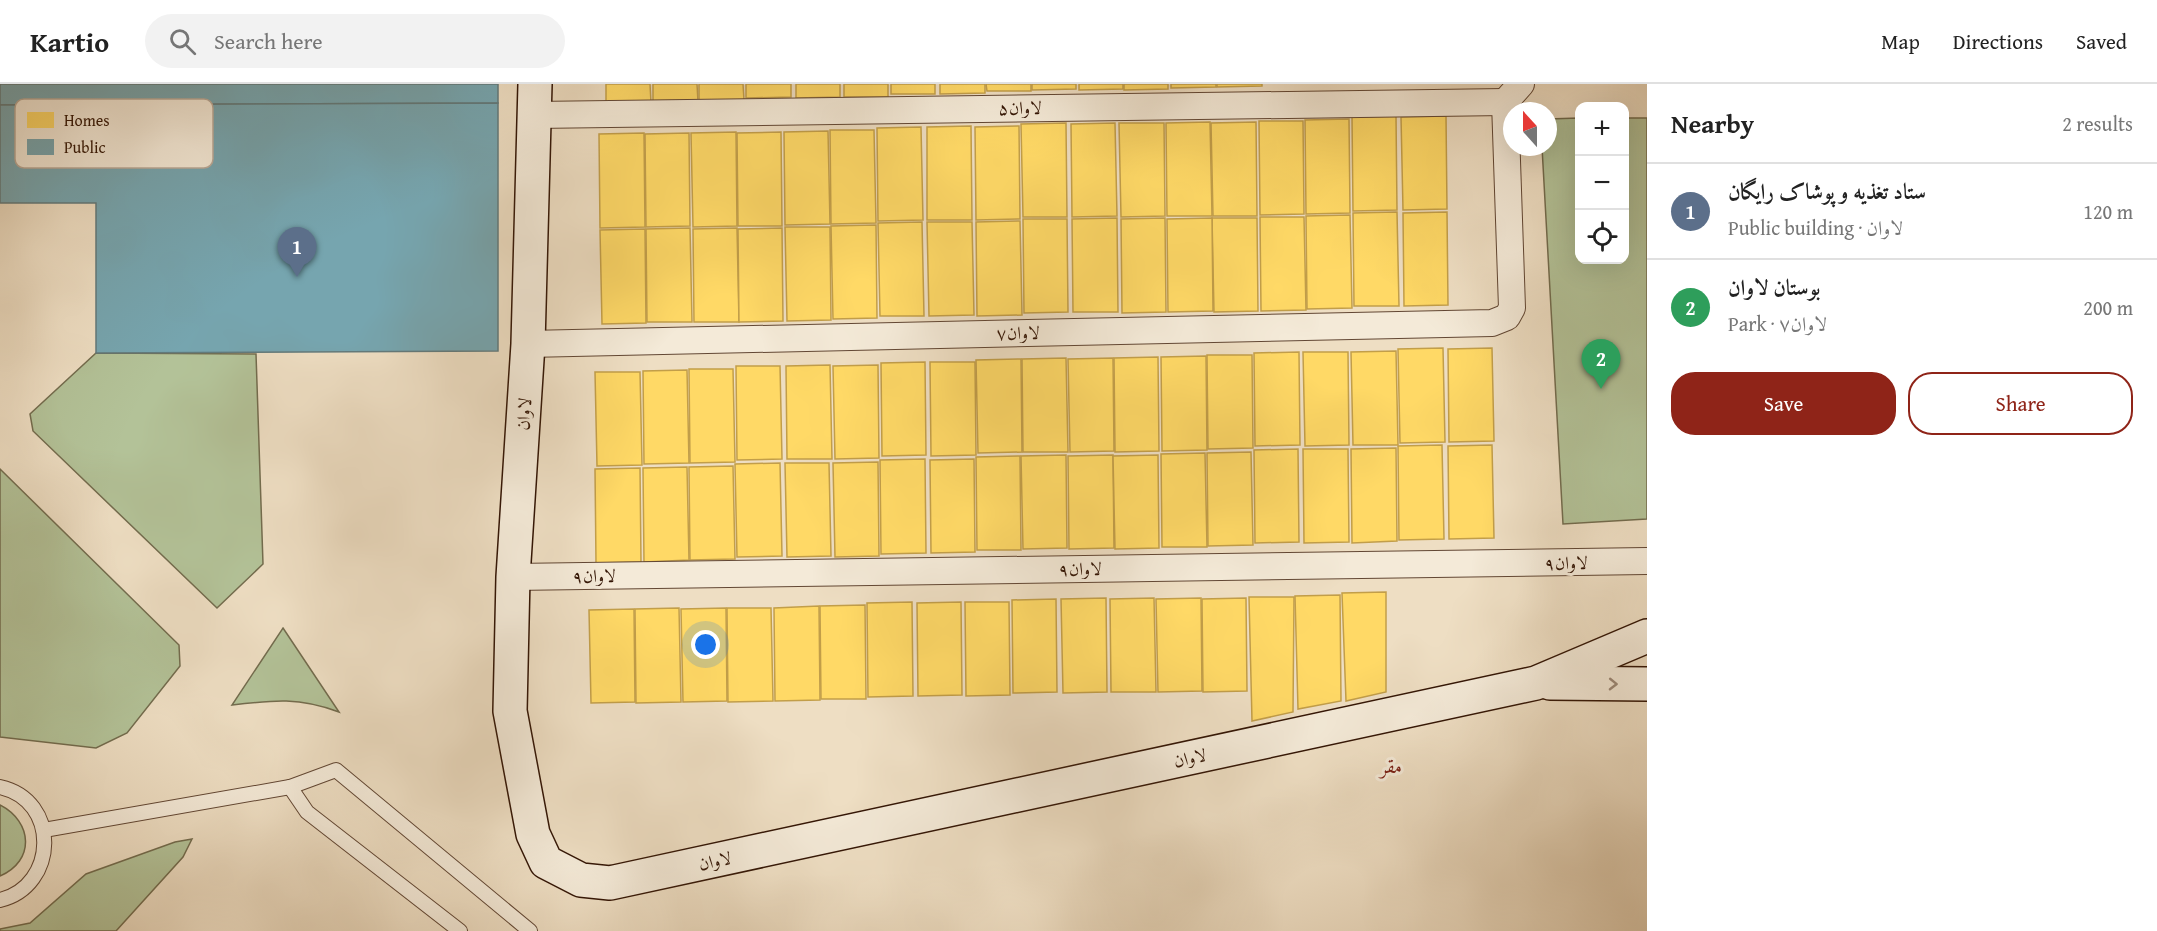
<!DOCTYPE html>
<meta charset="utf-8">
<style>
body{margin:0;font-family:"Gentium Book Plus",Amiri,serif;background:#f2f2f2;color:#222}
.controls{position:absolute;right:18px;top:18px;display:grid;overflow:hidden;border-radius:12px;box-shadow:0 6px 24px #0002}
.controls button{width:54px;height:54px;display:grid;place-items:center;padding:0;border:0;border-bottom:2px solid #e0e0e0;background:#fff;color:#222;font:30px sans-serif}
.compass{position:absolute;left:1503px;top:18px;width:54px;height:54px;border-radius:50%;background:#fff;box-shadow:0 6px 24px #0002;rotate:339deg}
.you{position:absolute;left:706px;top:561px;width:21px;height:21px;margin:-15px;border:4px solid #fff;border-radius:50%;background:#1a73e8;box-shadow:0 0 0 9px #1a73e833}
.badge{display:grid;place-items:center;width:39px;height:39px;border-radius:50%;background:#8f2418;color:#fff;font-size:20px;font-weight:700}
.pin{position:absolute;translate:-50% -50px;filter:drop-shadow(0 2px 3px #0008)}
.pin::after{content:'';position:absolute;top:32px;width:21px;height:18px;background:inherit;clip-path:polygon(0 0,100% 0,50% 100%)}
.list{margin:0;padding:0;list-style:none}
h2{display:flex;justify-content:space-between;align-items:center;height:78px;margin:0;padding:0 24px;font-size:26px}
h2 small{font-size:20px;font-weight:400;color:#767676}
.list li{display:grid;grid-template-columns:39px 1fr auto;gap:18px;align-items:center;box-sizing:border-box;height:96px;padding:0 24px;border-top:2px solid #e0e0e0}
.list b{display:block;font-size:22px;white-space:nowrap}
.list p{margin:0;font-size:20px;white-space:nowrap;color:#767676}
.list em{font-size:20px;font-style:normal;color:#767676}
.actions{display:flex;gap:12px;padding:18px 24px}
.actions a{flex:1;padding:14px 0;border:2px solid #8f2418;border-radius:24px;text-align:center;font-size:21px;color:#8f2418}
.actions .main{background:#8f2418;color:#fff}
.icon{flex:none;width:33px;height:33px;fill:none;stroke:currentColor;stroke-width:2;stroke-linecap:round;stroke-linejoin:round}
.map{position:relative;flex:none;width:1647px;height:847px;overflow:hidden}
header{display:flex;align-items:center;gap:36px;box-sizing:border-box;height:84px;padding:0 30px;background:#fff;border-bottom:2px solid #e0e0e0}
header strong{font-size:28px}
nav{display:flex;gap:33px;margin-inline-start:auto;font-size:21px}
.search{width:420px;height:54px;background:#f2f2f2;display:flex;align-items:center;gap:15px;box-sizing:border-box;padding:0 21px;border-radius:33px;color:#767676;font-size:22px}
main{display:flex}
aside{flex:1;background:#fff}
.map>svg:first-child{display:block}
.green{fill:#b3c298;stroke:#736c4e;stroke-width:1.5}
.homes{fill:#ffd966;stroke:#c29e49;stroke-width:1.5}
.public{fill:#76a5af;stroke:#627a7c;stroke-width:1.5}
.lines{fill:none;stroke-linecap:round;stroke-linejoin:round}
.lane-casing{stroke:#624734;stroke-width:16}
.street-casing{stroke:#624734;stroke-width:28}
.secondary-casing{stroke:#331505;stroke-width:36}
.lane{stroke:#f4ead8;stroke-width:14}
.street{stroke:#f4ead8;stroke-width:26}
.secondary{stroke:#f4ead8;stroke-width:33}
.oneway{stroke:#9d8a79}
.labels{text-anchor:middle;stroke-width:6;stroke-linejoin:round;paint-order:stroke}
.street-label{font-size:18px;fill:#331505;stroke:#f4ead8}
.neighbourhood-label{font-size:20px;fill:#7a1f14;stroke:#f4ead8}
.key{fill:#f4ead8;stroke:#baaa99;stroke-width:1.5}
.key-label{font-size:16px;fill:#331505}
</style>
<header>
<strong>Kartio</strong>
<div class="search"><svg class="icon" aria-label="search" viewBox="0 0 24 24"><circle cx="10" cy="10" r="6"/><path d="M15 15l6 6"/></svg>Search here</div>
<nav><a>Map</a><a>Directions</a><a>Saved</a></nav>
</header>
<main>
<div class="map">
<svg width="1647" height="847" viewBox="0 0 1647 847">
<rect width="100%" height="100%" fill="#eedec3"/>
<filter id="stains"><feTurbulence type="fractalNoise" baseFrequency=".00333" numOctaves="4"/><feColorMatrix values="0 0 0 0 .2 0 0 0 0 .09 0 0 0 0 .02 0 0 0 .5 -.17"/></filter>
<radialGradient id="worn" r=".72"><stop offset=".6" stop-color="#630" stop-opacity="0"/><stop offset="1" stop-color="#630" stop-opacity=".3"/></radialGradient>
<!-- green -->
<g class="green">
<polygon points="1579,34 1580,176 1624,176 1625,34 1647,34 1647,435 1563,440 1542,63 1548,63 1548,35"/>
<polygon points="96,269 256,270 263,480 217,524 33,347 30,330"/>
<polygon points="0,385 179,561 180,582 127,649 96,664 0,653"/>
<path d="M 283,544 L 339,628 C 299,613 274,616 232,621 Z"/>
<path d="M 0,721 C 33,738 35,777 0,792 Z"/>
<polygon points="192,755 183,773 116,847 0,847 0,845 30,839 86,790 175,758"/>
</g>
<!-- homes -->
<g class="homes">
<polygon points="606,0 650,0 651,19 606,20"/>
<polygon points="653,0 697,0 698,18 653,18"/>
<polygon points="699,0 743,0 744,16 699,17"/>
<polygon points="746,0 791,0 791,13 746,14"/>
<polygon points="796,0 840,0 840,13 796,14"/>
<rect x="844" y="0" width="44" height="13"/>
<rect x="891" y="0" width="44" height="10"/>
<polygon points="940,0 985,0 985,9 940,10"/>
<polygon points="986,0 1031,0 1031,7 987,7"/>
<polygon points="1032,0 1076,0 1076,5 1032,6"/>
<polygon points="1079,0 1123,0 1123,5 1079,6"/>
<polygon points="1124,0 1168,0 1168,5 1124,6"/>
<polygon points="1171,0 1216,0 1216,3 1171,4"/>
<polygon points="1217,0 1262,0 1262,2 1217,3"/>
<polygon points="1396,32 1397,126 1353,127 1352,33"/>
<polygon points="1446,32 1447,125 1403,126 1401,33"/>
<polygon points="1349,35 1350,129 1306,130 1305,36"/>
<polygon points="1259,37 1303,37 1304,130 1260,131"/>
<polygon points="1210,38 1212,132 1167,132 1166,39"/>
<polygon points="1256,38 1257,132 1213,132 1211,39"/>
<polygon points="1066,39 1067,133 1023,133 1021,40"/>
<polygon points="1115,39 1117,132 1072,133 1071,40"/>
<polygon points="1119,39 1164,39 1165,132 1121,133"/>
<polygon points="971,42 972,136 927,136 927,43"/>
<polygon points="1019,42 1020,135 976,136 975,43"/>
<polygon points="921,43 923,136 878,137 877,44"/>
<polygon points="830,46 874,46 876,139 831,140"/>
<polygon points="828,47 830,140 785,141 784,48"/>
<polygon points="736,48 737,142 693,143 691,49"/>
<polygon points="781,48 782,142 738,142 737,49"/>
<polygon points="644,49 645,143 600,144 599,50"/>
<polygon points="689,49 690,142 646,143 645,50"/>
<polygon points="1397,128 1399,222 1354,222 1353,129"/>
<polygon points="1447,128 1448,221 1404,222 1403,129"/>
<polygon points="1350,131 1352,224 1307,225 1306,132"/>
<polygon points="1260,133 1304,133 1306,226 1261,227"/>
<polygon points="1117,134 1118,228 1073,228 1072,135"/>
<polygon points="1165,134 1166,228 1122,229 1121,135"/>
<polygon points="1212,134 1257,134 1258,227 1214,228"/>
<polygon points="1212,134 1213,227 1168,228 1167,135"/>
<polygon points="1023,135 1067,135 1068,228 1024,229"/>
<polygon points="1020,137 1022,231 977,232 976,138"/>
<polygon points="922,138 924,232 880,232 878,139"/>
<polygon points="927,138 972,138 974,231 929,232"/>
<polygon points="876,141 877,234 833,235 831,142"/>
<polygon points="785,143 830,143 831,236 787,237"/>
<polygon points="690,144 692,238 647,238 646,145"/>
<polygon points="737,144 739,238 694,238 693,145"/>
<polygon points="782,144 783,237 739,238 738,145"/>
<polygon points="645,145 646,239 602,240 600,146"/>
<polygon points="1443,264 1445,358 1400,359 1398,265"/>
<polygon points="1492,264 1494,357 1449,358 1448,265"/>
<polygon points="1396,267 1398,361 1353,361 1351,268"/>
<polygon points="1299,268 1300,361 1255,362 1254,269"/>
<polygon points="1303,268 1348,268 1349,361 1305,362"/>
<polygon points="1207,271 1252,271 1253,364 1208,365"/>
<polygon points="1206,272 1207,366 1162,367 1161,273"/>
<polygon points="1158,273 1159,367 1115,368 1114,274"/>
<polygon points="1066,274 1068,368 1023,368 1022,275"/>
<polygon points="1113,274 1114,367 1070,368 1068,275"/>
<polygon points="1021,275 1022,368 978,369 976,276"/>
<polygon points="925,278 926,371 882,372 881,279"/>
<polygon points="930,278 975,278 976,371 931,372"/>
<polygon points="830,281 832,375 787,375 786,282"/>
<polygon points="878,281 879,374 835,375 833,282"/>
<polygon points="736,282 780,282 782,375 737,376"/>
<polygon points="689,285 733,285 735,378 690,379"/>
<polygon points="687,286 689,379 644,380 643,287"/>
<polygon points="595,288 640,288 642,381 597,382"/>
<polygon points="1442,361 1444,455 1399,456 1398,362"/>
<polygon points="1492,361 1494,454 1449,455 1448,362"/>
<polygon points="1396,364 1397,457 1352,459 1351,365"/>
<polygon points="1298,365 1299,458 1255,459 1254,366"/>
<polygon points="1303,365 1348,365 1349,458 1304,459"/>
<polygon points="1251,368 1253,461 1208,462 1207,369"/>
<polygon points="1205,369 1207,463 1162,463 1161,370"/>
<polygon points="1066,371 1067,464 1023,465 1021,372"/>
<polygon points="1113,371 1114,464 1069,465 1068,372"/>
<polygon points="1158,371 1159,464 1115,465 1113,372"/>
<polygon points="1020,372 1021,466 977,466 976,373"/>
<polygon points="925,375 926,469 881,470 880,376"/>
<polygon points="974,375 975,468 931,469 930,376"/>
<polygon points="878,378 879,472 835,473 833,379"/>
<polygon points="780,379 782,472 737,473 735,380"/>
<polygon points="785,379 829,379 831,472 787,473"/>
<polygon points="733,382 735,475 690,476 689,383"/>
<polygon points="687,383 689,476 644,478 643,384"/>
<polygon points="640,384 641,478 596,479 595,385"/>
<polygon points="1386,508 1386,608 1346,617 1342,509"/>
<polygon points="1340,511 1341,617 1298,625 1295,512"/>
<polygon points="1249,513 1294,513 1293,628 1252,637"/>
<polygon points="1106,514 1107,608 1063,609 1061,515"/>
<polygon points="1154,514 1156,608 1111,608 1110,515"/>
<polygon points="1201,514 1202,607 1158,608 1156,515"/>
<polygon points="1246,514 1247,607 1203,608 1202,515"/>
<polygon points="1056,515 1057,608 1013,609 1012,516"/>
<polygon points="912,518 913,612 868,613 867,519"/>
<polygon points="961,518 962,611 918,612 917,519"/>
<polygon points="965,518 1009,518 1010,611 966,612"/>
<polygon points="865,521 866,615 821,615 820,522"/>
<polygon points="819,522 820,616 775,617 774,524"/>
<polygon points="679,524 681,618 636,619 635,525"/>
<polygon points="726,524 727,617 683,618 681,525"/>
<polygon points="727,524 771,524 773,617 728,618"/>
<polygon points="634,525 635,618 591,619 589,526"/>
</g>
<!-- public -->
<g class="public">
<polygon points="0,0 498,0 498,19 0,21"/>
<polygon points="498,19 498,267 96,269 96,119 0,119 0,21"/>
</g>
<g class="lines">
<defs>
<g id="lane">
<path d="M 0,703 C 60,716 58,802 0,816"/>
<polyline points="44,746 290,703"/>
<polyline points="460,847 307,728 290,703 336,686 530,847"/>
</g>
<g id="street">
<polyline points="534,31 1505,18"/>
<polyline points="528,260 1492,239 1507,233 1512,224 1505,18 1521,0"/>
<polyline points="513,493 1647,477"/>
</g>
<g id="secondary">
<polyline points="535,0 528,260 513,493 510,627 533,750 546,778 581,796 610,799 1536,599 1647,552"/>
<polyline points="1550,599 1647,600"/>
</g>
</defs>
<!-- lane casing -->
<use href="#lane" class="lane-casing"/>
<!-- street casing -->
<use href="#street" class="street-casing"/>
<!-- secondary casing -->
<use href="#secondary" class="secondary-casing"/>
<!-- lane -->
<use href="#lane" class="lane"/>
<!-- street -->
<use href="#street" class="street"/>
<!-- secondary -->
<use href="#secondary" class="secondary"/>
</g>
<!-- one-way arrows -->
<defs><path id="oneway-chevron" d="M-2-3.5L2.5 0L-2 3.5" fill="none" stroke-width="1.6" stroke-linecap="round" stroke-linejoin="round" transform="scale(1.5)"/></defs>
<use class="oneway" href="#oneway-chevron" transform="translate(1613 600) rotate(1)"/>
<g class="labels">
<!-- street labels -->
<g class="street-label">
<text transform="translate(1020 24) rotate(-1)" y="6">۵لاوان</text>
<text transform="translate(1018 249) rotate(-1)" y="6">۷لاوان</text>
<text transform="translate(524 330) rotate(-86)" y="6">لاوان</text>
<text transform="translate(1566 479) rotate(-1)" y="6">۹لاوان</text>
<text transform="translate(1080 485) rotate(-1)" y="6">۹لاوان</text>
<text transform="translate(594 492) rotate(-1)" y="6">۹لاوان</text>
<text transform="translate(1190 674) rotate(-12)" y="6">لاوان</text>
<text transform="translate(715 777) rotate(-12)" y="6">لاوان</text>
</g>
<!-- neighbourhood labels -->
<g class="neighbourhood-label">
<text x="1391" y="689">مقر</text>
</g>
</g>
<!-- legend -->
<rect x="15" y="15" width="198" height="69" rx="9" class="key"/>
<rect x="27" y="28" width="27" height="16" fill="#ffd966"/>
<rect x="27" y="55" width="27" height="16" fill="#76a5af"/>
<g class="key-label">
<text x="64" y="42">Homes</text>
<text x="64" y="69">Public</text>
</g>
<rect width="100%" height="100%" filter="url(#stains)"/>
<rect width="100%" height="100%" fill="url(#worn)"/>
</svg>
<div class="controls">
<button>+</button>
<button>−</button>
<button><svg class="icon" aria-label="locate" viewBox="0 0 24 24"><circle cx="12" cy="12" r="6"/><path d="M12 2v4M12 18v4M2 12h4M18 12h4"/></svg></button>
</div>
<svg class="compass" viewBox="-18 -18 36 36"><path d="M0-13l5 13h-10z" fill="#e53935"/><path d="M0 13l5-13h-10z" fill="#767676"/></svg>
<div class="you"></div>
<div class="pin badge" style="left:297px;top:193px;background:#5c6f8a">1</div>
<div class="pin badge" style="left:1601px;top:305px;background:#2e9e5b">2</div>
</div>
<aside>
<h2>Nearby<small>2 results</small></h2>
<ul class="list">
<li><span class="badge" style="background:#5c6f8a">1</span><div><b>ستاد تغذیه و پوشاک رایگان</b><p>Public building · لاوان</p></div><em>120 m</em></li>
<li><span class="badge" style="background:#2e9e5b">2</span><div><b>بوستان لاوان</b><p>Park · ۷لاوان</p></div><em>200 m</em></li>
</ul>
<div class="actions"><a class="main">Save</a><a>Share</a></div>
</aside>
</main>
